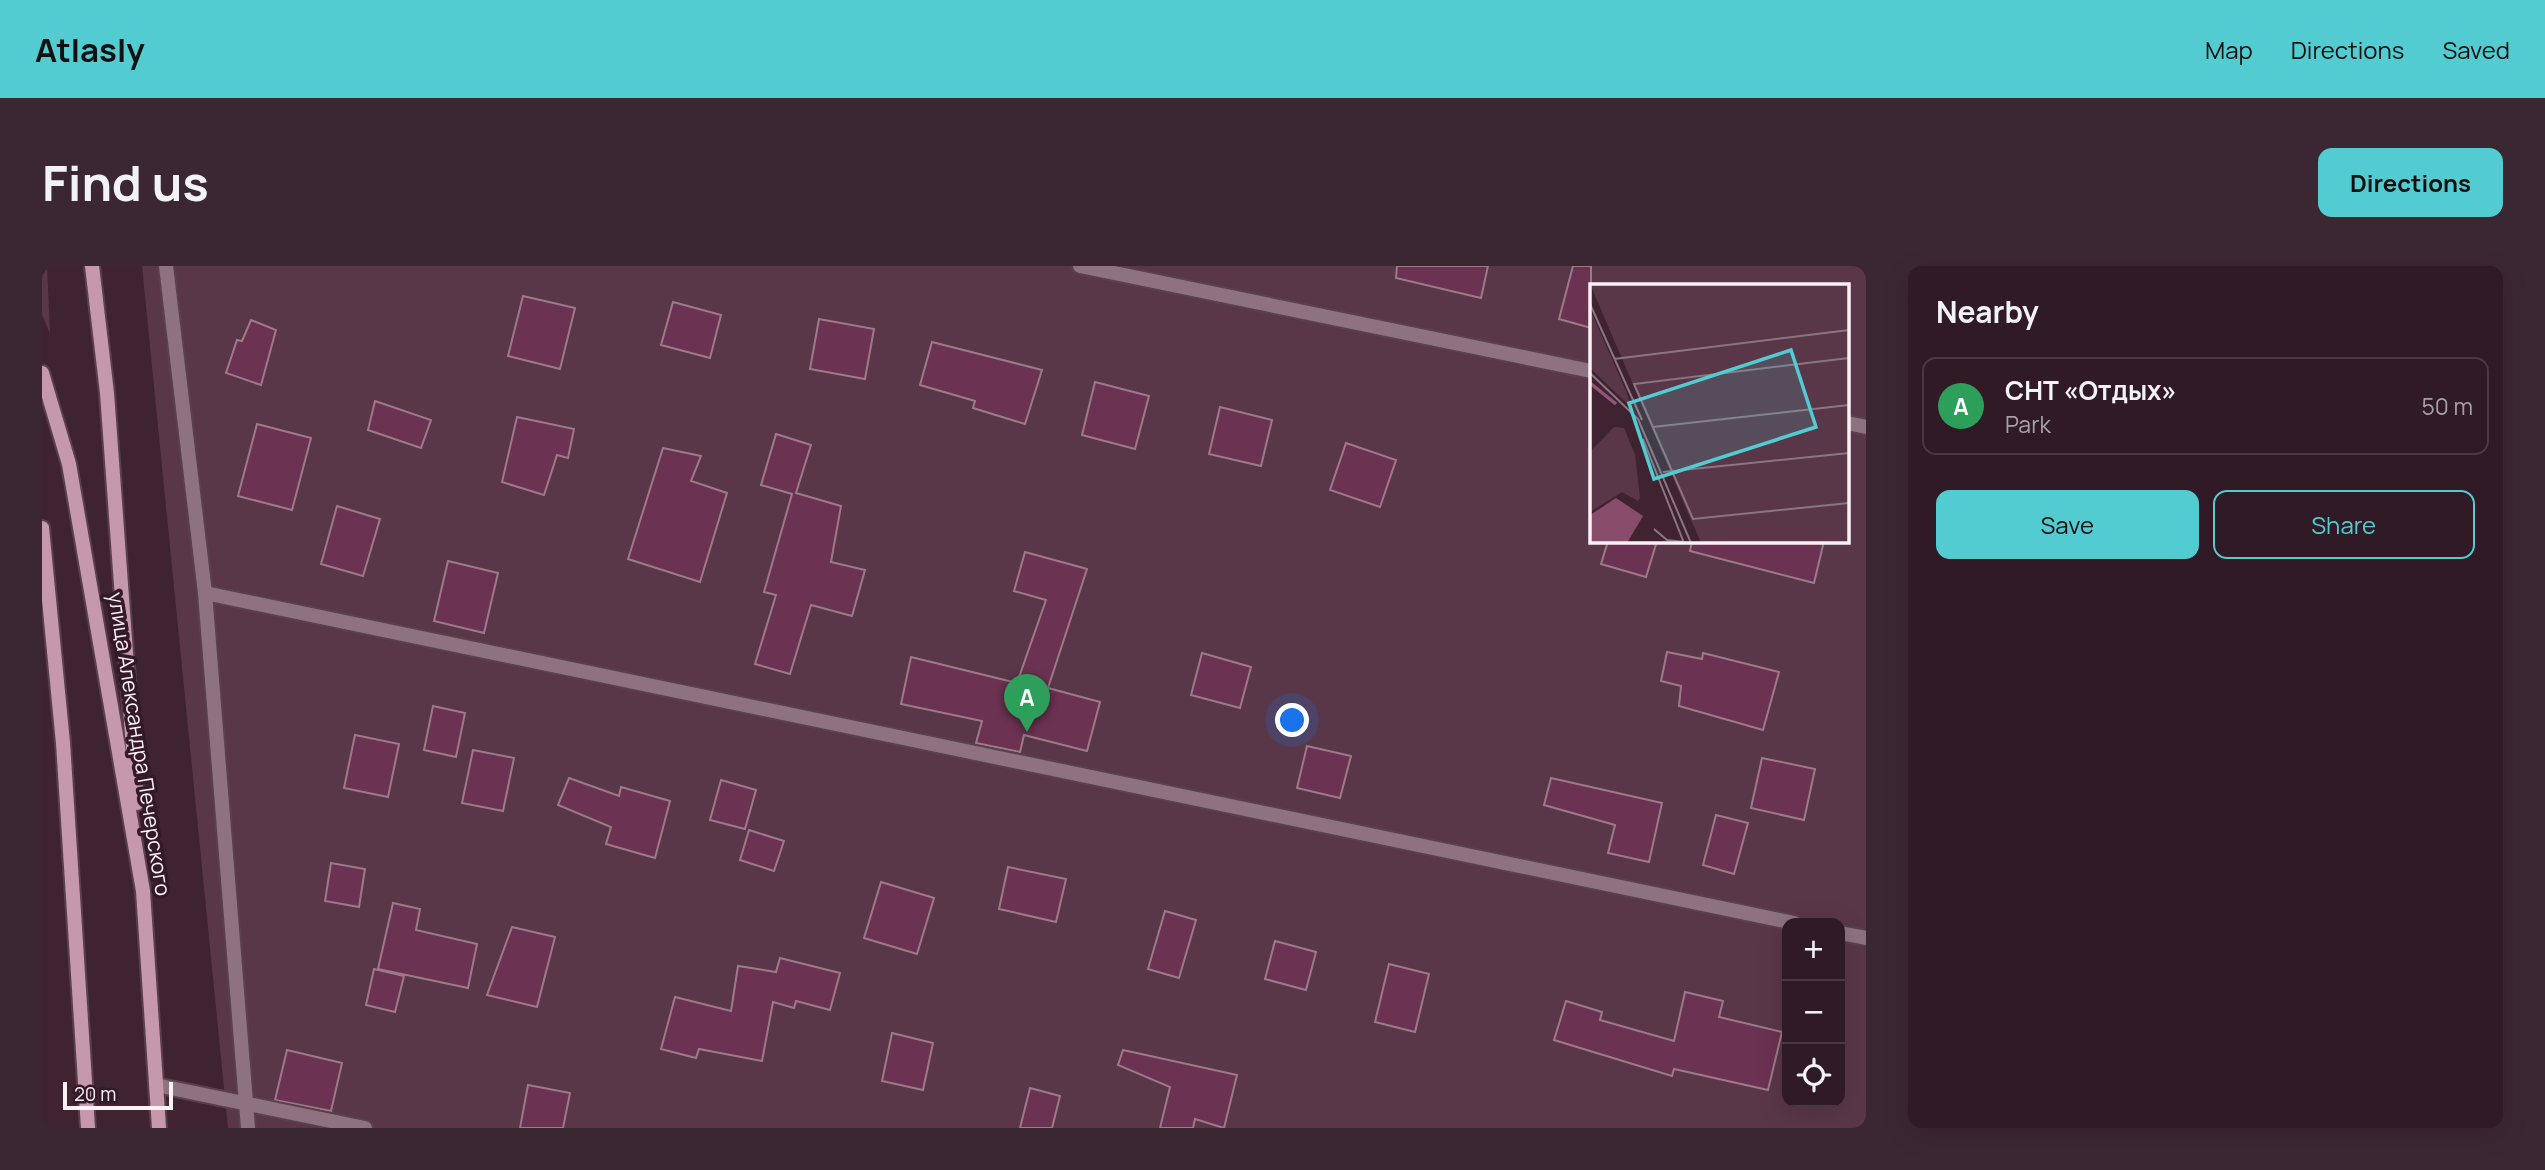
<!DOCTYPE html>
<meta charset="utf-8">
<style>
body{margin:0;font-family:Manrope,sans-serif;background:#3b2732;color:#f1f3f6}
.controls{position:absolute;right:21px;bottom:21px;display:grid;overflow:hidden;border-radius:14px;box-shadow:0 7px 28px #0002}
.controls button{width:63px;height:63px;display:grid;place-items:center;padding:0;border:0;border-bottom:2px solid #4a3842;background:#2f1a25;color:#f1f3f6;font:35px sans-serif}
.scale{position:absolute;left:21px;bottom:18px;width:110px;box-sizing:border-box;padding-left:7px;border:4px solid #fdf1f6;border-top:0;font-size:19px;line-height:24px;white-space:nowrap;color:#fdf1f6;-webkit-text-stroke:5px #341a28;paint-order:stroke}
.you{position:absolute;left:1251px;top:455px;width:24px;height:24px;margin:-18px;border:5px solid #fff;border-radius:50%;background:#1a73e8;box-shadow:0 0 0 10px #1a73e833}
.badge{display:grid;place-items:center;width:46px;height:46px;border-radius:50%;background:#52ccd1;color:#fff;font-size:23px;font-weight:700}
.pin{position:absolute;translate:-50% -58px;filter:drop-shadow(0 2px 4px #0008)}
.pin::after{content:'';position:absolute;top:37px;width:24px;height:21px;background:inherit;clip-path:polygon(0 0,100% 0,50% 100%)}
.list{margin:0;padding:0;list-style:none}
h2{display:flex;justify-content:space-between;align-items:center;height:91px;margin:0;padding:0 28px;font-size:30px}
h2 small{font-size:23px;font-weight:400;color:#a7a1a7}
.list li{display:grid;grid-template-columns:46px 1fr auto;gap:21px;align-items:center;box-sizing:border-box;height:98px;margin:0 14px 14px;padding:0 14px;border:2px solid #4a3842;border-radius:14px}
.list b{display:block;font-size:26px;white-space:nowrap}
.list p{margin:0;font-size:23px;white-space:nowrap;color:#a7a1a7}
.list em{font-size:23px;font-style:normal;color:#a7a1a7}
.actions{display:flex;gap:14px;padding:21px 28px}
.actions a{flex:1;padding:16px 0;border:2px solid #52ccd1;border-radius:14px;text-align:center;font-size:24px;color:#52ccd1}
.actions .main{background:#52ccd1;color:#111}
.icon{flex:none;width:38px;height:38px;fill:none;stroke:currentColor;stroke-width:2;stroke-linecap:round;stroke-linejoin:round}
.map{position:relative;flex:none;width:1824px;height:862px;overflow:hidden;border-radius:14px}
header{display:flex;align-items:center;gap:42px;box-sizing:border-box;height:98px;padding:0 35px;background:#52ccd1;color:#111}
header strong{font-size:33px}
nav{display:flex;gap:38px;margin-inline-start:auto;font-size:24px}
.intro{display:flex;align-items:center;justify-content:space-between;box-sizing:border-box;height:168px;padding:0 42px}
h1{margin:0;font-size:49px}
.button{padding:18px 32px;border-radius:14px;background:#52ccd1;color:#111;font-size:24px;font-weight:700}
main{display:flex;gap:42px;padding:0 42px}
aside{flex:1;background:#2f1a25;border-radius:14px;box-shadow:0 7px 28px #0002}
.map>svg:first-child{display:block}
.green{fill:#593748;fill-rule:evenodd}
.building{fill:#6b3251;stroke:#9c7a8a;stroke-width:2}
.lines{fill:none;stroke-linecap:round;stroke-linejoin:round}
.service-casing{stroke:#5a404d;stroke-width:18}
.minor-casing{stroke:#5a404d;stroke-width:18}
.secondary-casing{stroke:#5a404d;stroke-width:18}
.service{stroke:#8e727f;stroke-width:14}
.minor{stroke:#8e727f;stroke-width:14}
.secondary{stroke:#c598ae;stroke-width:14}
.labels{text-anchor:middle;stroke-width:7;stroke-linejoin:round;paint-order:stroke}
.street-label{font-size:21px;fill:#fdf1f6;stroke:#341a28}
.inset-river{fill:none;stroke:#925575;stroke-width:3.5}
.inset-road{fill:none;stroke:#8b7580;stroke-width:2}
.view{fill:#52ccd1;fill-opacity:0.15;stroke:#52ccd1;stroke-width:3.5}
.inset-edge{fill:none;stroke:#fdf1f6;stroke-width:3.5}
</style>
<header>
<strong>Atlasly</strong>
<nav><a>Map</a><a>Directions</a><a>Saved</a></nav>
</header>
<div class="intro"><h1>Find us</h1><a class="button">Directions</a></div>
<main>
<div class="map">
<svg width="1824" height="862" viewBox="0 0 1824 862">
<rect width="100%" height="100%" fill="#3f2331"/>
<!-- green -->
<g class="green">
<polygon points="0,0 5,0 8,67 0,49"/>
<path d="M 100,0 L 1824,0 L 1824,862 L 186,862 ZM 1549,19 L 1805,19 L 1805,275 L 1549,275 ZM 1745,657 L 1798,657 L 1798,836 L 1745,836 Z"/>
</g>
<!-- building -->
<g class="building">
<polygon points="1355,0 1446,0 1439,32 1354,12"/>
<polygon points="1531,0 1549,0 1549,62 1517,53"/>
<polygon points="481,30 533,42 518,103 466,90"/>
<polygon points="631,36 679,49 668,92 619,79"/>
<polygon points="777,53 832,63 823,113 768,103"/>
<polygon points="209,54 234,64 219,119 184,107 195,74 200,75"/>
<polygon points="890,76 1000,104 983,158 931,142 933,135 878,119"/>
<polygon points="1053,116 1107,130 1093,183 1040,169"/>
<polygon points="333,135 389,154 379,182 326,164"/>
<polygon points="1178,141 1230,154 1219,200 1167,188"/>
<polygon points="475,151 532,163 526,192 515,189 502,229 460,216"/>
<polygon points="215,158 269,172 250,244 196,230"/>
<polygon points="734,168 769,179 754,227 799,240 789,296 823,304 810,350 769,339 748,408 713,398 734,329 722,326 750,228 719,219"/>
<polygon points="1304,177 1354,194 1338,241 1288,224"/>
<polygon points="621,182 659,190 649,215 685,227 658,316 586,293"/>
<polygon points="295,240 338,253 321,310 279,298"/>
<polygon points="1566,275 1615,275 1604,311 1559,298"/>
<polygon points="1650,275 1782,275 1772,317 1648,285"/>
<polygon points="983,286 1045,303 1006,422 1058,436 1045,485 982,469 978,486 934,477 940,455 859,438 869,391 975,417 1004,334 972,325"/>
<polygon points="406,295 456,307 442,367 392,355"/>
<polygon points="1625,386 1660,393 1661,387 1737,406 1721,464 1637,440 1639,420 1619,415"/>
<polygon points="1160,387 1209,401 1198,442 1149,429"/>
<polygon points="391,440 423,447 414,491 382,484"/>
<polygon points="313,469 357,478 346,531 302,522"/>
<polygon points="1265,480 1309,490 1298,532 1255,522"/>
<polygon points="431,484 472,492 461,545 420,537"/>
<polygon points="1720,492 1773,503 1762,554 1709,542"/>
<polygon points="527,512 577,530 579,521 628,535 613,592 564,578 569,561 516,539"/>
<polygon points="1509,512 1620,537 1607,596 1566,587 1573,559 1502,539"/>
<polygon points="679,514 714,524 703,563 668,554"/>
<polygon points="1674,549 1706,557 1692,608 1661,599"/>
<polygon points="707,564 742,575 732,605 698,594"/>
<polygon points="289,597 323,603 317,641 283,635"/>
<polygon points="966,601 1024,613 1014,656 957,643"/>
<polygon points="839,616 892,632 875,688 822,672"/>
<polygon points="351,637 378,643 374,664 435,678 426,722 336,703"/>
<polygon points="1123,645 1154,654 1137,712 1106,703"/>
<polygon points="470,661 513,671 495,741 445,729"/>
<polygon points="1233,675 1274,686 1264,724 1223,713"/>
<polygon points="738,692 798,707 788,744 754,735 752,742 731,736 720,795 657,783 654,792 619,783 633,731 689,745 696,700 734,706"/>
<polygon points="1347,698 1387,708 1373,766 1333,756"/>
<polygon points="332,703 362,710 353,746 324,739"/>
<polygon points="1643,726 1681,735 1677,751 1740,766 1726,824 1632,803 1630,810 1512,774 1524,735 1560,746 1558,754 1632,775"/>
<polygon points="850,767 891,777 881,824 840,815"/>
<polygon points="245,784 300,797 289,845 233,834"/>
<polygon points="1081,784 1195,809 1182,862 1153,853 1151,862 1118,862 1128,821 1076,799"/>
<polygon points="486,819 528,827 521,862 478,862"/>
<polygon points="988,822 1018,830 1010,862 978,862"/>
</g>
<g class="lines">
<defs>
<g id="service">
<polyline points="124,0 163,327 206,862"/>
<polyline points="1038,0 1549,105"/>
<polyline points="1805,157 1824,161"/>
<polyline points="163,327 1752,657"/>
<polyline points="1798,667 1824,672"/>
</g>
<polyline id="minor" points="114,819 323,862"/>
<g id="secondary">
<polyline points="50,0 65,127 95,537"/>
<polyline points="0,107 27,198 101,625 117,862"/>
<polyline points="0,262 21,477 46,862"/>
</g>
</defs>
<!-- service casing -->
<use href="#service" class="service-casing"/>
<!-- minor casing -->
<use href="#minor" class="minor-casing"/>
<!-- secondary casing -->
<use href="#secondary" class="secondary-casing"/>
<!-- service -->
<use href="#service" class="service"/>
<!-- minor -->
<use href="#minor" class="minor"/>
<!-- secondary -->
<use href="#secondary" class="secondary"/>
</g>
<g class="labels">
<!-- street labels -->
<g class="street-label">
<text transform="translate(97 478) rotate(81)" y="7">улица Александра Печерского</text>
</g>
</g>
<!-- overview -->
<g transform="translate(1548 18)">
<rect width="259" height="259" fill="#3f2331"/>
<path d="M 0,0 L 259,0 L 259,259 L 111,259 ZM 0,25 L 36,107 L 42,124 L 0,84 ZM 24,143 L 34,144 L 45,171 L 50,214 L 48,217 L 32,208 L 0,228 L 0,168 Z" fill="#593748"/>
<path d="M 26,214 L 53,232 L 37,259 L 0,259 L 0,231 Z" fill="#894d6c"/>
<path class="inset-river" d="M 0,99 L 26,120"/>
<path class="inset-road" d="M 0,20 L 52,136M 259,74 L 44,100 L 103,235 L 259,219M 24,75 L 259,46M 0,89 L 48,135 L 101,259M 63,143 L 259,121M 53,155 L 94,259M 73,188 L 259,169M 64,245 L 77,256 L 94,258"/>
<path class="view" d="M 201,66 L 226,143 L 64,195 L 39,119 Z"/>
<rect width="259" height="259" class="inset-edge"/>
</g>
</svg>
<div class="controls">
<button>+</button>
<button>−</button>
<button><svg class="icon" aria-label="locate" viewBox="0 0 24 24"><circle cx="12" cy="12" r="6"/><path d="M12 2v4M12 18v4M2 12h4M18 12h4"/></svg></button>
</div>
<div class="scale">20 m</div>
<div class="you"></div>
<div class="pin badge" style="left:985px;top:466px;background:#2e9e5b">A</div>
</div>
<aside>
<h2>Nearby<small></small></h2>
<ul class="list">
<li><span class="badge" style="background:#2e9e5b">A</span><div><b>СНТ «Отдых»</b><p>Park</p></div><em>50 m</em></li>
</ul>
<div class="actions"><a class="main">Save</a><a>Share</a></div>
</aside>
</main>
